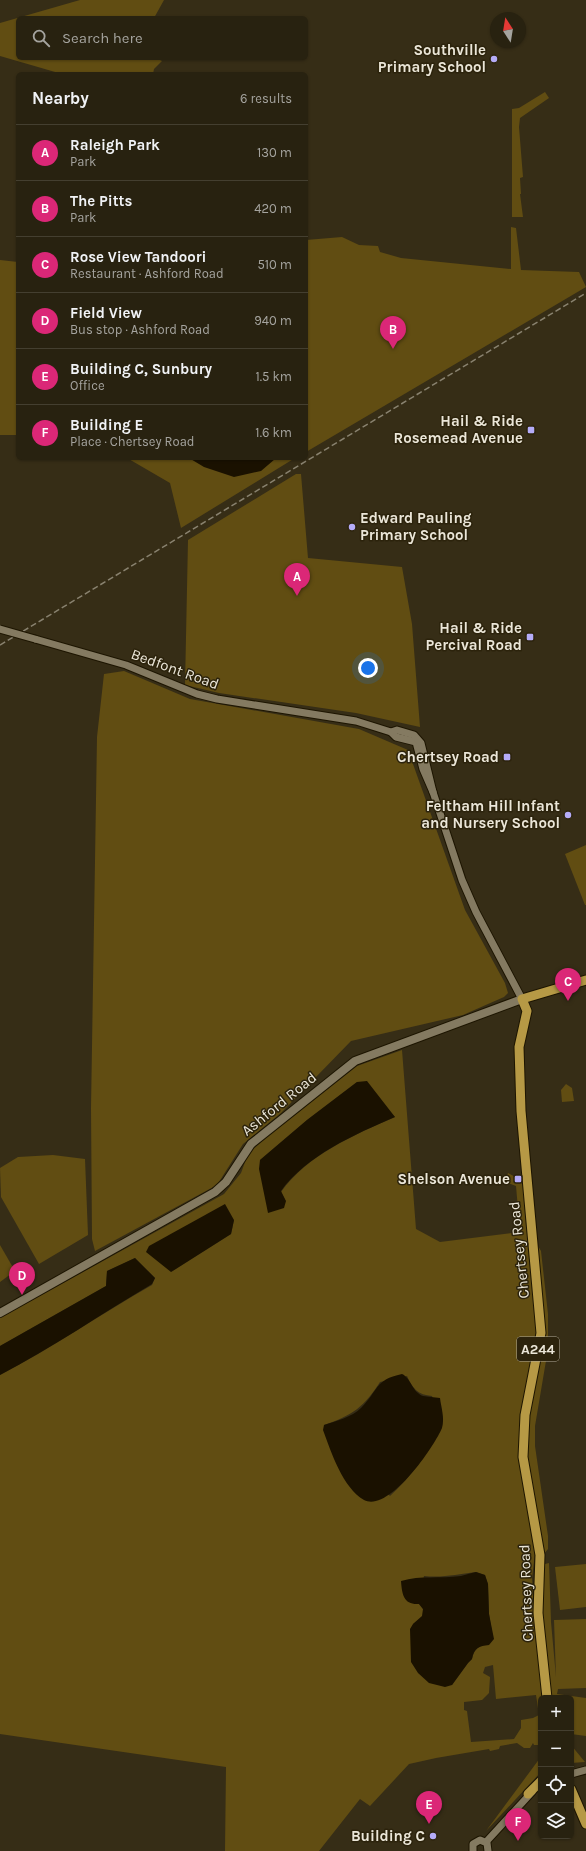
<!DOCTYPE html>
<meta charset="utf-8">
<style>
body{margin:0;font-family:Karla,sans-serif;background:#342f1e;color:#f1f3f6}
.controls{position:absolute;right:12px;bottom:12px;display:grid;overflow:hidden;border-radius:6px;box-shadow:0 1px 3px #0004}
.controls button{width:36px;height:36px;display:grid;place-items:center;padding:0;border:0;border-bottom:1px solid #443f30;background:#282210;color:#f1f3f6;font:20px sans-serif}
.compass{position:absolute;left:490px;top:12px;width:36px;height:36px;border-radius:50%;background:#282210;box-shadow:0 1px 3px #0004;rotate:348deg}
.you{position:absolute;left:368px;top:668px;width:14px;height:14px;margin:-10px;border:3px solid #fff;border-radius:50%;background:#1a73e8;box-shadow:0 0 0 6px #1a73e833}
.badge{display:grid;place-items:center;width:26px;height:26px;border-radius:50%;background:#db2777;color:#fff;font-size:13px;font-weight:700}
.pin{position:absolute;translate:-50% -33px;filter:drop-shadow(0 1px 2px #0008)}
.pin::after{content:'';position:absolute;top:21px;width:14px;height:12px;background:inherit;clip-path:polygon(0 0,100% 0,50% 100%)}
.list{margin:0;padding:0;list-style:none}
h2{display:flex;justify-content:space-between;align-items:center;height:52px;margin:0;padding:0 16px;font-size:17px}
h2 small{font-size:13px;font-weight:400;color:#a5a49f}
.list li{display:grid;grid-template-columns:26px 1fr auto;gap:12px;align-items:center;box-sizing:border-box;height:56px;padding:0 16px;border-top:1px solid #443f30}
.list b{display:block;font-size:15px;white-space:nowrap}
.list p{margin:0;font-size:13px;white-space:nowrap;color:#a5a49f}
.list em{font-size:13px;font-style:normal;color:#a5a49f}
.icon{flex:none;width:22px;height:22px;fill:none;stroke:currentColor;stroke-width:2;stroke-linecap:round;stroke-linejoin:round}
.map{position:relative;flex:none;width:586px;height:1851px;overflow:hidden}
.search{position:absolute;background:#282210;box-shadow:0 1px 3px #0004;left:16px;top:16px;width:292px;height:44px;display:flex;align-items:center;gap:10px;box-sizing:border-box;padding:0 14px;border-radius:6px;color:#a5a49f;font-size:15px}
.panel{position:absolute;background:#282210;box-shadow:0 1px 3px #0004;left:16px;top:72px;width:292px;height:388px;border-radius:6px}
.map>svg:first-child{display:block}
.green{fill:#614d12;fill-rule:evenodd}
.water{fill:#1a1100}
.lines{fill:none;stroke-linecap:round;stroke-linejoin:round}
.tertiary-casing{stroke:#1d1501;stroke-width:9}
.secondary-casing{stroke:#1d1501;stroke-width:10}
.primary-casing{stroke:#1d1501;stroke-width:11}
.tertiary{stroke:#847a61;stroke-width:7}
.secondary{stroke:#847a61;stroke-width:8}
.primary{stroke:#b69945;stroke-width:9}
.rail{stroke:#89826f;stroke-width:1.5;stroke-dasharray:6 3;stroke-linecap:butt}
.tertiary-bridge-casing{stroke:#1d1501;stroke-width:9;stroke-linecap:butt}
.tertiary-bridge{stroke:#847a61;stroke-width:7}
.poi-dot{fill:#b5acf8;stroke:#2c230c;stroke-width:1.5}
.labels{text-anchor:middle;stroke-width:3;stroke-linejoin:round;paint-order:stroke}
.shield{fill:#2c230c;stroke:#b2ac9b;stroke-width:1}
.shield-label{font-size:14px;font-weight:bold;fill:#ebe6d8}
.poi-label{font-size:15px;font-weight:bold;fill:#ebe6d8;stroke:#2c230c;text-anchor:end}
.street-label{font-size:15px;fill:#ebe6d8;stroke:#2c230c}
</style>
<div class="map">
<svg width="586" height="1851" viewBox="0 0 586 1851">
<rect width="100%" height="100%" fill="#362d16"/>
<!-- green -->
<g class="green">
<polygon points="80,0 164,0 154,18 18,18 18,58 156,58 162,61 154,69 153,74 62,74 0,56 0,23"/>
<polygon points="545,92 549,98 520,118 519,127 523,177 520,178 521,194 520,194 523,217 512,217 512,109 519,108"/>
<polygon points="511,227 516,228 521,270 579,272 586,287 306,452 306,240 342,237 359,245 378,246 380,252 401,258 511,269"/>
<polygon points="0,260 18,262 18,435 0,435"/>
<polygon points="127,458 295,458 181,528 170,483"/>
<polygon points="296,474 301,474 308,558 402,567 412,624 420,727 356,713 219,693 185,685 188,540"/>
<polygon points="124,671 190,699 359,729 408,750 465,910 505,983 508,993 504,997 463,1015 351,1041 281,1113 243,1144 217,1185 95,1251 92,1239 91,1108 97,737 104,674"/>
<polygon points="586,845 586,905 585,905 565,854"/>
<path d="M 402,1050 L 416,1229 L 440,1242 L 520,1232 L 516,1186 L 505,1182 L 508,1173 L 519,1179 L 524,1186 L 538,1333 L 523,1420 L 536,1545 L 532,1578 L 542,1698 L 541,1745 L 534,1745 L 533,1743 L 530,1748 L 524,1748 L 517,1743 L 500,1746 L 499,1749 L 490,1751 L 489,1749 L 436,1758 L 409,1764 L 370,1806 L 360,1799 L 319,1851 L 225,1851 L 226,1767 L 0,1734 L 0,1375 C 52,1348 101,1314 152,1285 L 155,1278 L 135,1258 L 107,1271 L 106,1286 L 0,1346 L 0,1318 L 224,1194 L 241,1173 L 248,1154 L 263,1140 L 357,1066 ZM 357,1082 L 395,1117 C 354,1135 307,1155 281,1192 L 260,1160 L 307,1120 ZM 234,1220 L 231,1234 L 171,1272 ZM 407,1376 C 412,1388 418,1395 432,1396 L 442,1427 C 428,1452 411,1477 390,1496 L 324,1425 C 352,1416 365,1406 380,1382 ZM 476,1572 L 485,1575 L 488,1584 L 489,1614 L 493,1639 C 483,1644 474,1647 472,1659 L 468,1663 L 452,1685 L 413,1624 L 423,1616 L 423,1609 L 419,1604 L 424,1576 C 444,1578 457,1574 476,1572 ZM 493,1665 L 496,1699 L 536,1695 L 539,1715 L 533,1718 L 521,1720 L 521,1728 L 514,1739 L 471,1742 L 467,1711 L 464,1710 L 464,1702 L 482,1700 L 489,1693 L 490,1677 L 483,1673 L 485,1667 Z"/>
<polygon points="566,1084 572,1088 574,1101 562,1102 561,1090"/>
<polygon points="53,1155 85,1159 88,1235 39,1264 1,1197 0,1168 18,1157"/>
<polygon points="0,1245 15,1271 0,1282"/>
<polygon points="538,1246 541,1251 548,1314 548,1349 535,1426 535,1446 548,1536 548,1549 543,1555 523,1457 540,1343 533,1247"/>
<polygon points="549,1563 551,1622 556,1677 554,1620 586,1619 586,1688 558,1689 557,1694 586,1698 586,1736 571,1734 571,1698 551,1698 537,1566"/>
<polygon points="586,1564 586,1607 560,1610 555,1567"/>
<polygon points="571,1745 585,1762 571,1763"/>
<polygon points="541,1755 541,1772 486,1831 540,1758"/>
</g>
<!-- water -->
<g class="water">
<polygon points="189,458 282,458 275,459 261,471 234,477 204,467"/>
<path d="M 367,1081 L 395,1117 C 355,1134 306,1156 281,1191 L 286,1201 L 284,1208 L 268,1213 L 259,1169 L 260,1160 L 307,1120 L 357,1082 Z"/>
<polygon points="225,1204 234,1220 231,1234 171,1272 146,1252 149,1246"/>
<path d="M 135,1258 L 155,1278 L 152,1284 C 101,1314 52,1348 0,1375 L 0,1346 L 106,1286 L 107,1271 Z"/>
<path d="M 402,1374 C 411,1378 412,1392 423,1396 C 428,1397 434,1397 440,1398 C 441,1407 445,1418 442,1428 C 434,1447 389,1513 364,1500 C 343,1488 331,1452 323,1430 L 324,1425 C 336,1421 352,1417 361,1408 C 379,1390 374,1380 402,1374 Z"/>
<path d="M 476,1572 L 485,1575 L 488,1584 L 489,1614 L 494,1639 L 489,1645 C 479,1646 474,1648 472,1659 L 468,1663 L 452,1685 L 445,1687 L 429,1683 L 418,1673 L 411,1662 L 410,1629 L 413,1624 L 422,1616 L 423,1609 L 419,1604 C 404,1605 402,1595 401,1581 C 421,1575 440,1579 461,1576 C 466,1575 470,1573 476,1572 Z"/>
</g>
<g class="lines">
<defs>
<g id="tertiary">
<polyline points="35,639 126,665 197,694 217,699 356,721 391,732 396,737 416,742 423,769 433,792"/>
<polyline points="391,732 397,730 414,735 421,743 433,792 462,880 476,912 522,999"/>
<polyline points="571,1774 586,1770"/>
<polyline points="486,1842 532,1792"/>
<polyline points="473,1851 473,1844 480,1840 487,1843 488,1851"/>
</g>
<polyline id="secondary" points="0,1313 215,1192 226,1182 251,1144 355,1061 522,999"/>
<g id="primary">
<polyline points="547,1698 538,1613 540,1555 523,1457 525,1415 541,1333 521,1111 519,1047 527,1011 522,999 586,980"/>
<polyline points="571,1789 586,1824"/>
<polyline points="528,1794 541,1781"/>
</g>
</defs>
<!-- tertiary casing -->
<use href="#tertiary" class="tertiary-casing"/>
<!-- secondary casing -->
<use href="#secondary" class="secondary-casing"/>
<!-- primary casing -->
<use href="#primary" class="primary-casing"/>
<!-- tertiary -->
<use href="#tertiary" class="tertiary"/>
<!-- secondary -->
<use href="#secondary" class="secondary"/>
<!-- primary -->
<use href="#primary" class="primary"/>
<!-- rail -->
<polyline class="rail" points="0,645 586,293"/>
<defs>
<polyline id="tertiary-bridge" points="0,629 35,639"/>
</defs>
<!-- tertiary-bridge casing -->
<use href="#tertiary-bridge" class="tertiary-bridge-casing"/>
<!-- tertiary-bridge -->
<use href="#tertiary-bridge" class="tertiary-bridge"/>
</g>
<!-- markers -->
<g class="poi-dot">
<circle cx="494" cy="59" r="4"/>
<rect x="527" y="426" width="8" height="8" rx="2"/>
<circle cx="352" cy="527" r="4"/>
<rect x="526" y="633" width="8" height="8" rx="2"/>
<rect x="503" y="753" width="8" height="8" rx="2"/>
<circle cx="568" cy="815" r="4"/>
<rect x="514" y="1175" width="8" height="8" rx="2"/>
<circle cx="433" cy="1836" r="4"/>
</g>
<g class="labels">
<!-- shield labels -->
<rect class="shield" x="517" y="1337" width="42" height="24" rx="3"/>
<g class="shield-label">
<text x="538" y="1354">A244</text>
</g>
<!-- poi labels -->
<g class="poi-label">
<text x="486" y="55">Southville<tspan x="486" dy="17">Primary School</tspan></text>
<text x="523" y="426">Hail &amp; Ride<tspan x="523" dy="17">Rosemead Avenue</tspan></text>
<text x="360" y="523" text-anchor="start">Edward Pauling<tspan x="360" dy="17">Primary School</tspan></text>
<text x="522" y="633">Hail &amp; Ride<tspan x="522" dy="17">Percival Road</tspan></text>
<text x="499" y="762">Chertsey Road</text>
<text x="560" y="811">Feltham Hill Infant<tspan x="560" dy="17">and Nursery School</tspan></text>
<text x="510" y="1184">Shelson Avenue</text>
<text x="425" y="1841">Building C</text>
</g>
<!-- street labels -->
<g class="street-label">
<text transform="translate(175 669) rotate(20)" y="5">Bedfont Road</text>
<text transform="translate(279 1104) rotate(-39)" y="5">Ashford Road</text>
<text transform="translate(519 1250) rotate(-96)" y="5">Chertsey Road</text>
<text transform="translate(526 1593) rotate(-92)" y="5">Chertsey Road</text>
</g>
</g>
</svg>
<div class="controls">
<button>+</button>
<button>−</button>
<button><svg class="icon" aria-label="locate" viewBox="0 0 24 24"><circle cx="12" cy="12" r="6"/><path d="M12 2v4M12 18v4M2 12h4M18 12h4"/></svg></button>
<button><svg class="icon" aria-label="layers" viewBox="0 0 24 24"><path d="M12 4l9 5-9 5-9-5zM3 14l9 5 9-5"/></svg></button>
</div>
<svg class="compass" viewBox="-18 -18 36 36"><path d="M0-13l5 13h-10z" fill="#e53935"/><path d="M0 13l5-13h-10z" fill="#a5a49f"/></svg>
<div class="you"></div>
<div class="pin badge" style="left:297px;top:596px">A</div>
<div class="pin badge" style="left:393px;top:349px">B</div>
<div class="pin badge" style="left:568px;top:1001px">C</div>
<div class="pin badge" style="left:22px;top:1295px">D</div>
<div class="pin badge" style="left:429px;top:1824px">E</div>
<div class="pin badge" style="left:518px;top:1841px">F</div>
<div class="search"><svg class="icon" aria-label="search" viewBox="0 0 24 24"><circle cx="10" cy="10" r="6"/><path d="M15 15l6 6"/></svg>Search here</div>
<section class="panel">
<h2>Nearby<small>6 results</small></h2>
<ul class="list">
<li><span class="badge">A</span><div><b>Raleigh Park</b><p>Park</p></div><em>130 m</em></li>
<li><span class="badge">B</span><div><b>The Pitts</b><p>Park</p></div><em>420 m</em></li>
<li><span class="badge">C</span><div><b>Rose View Tandoori</b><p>Restaurant · Ashford Road</p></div><em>510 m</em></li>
<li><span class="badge">D</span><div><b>Field View</b><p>Bus stop · Ashford Road</p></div><em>940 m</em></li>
<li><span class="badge">E</span><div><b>Building C, Sunbury</b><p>Office</p></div><em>1.5 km</em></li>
<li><span class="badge">F</span><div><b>Building E</b><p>Place · Chertsey Road</p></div><em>1.6 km</em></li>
</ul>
</section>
</div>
